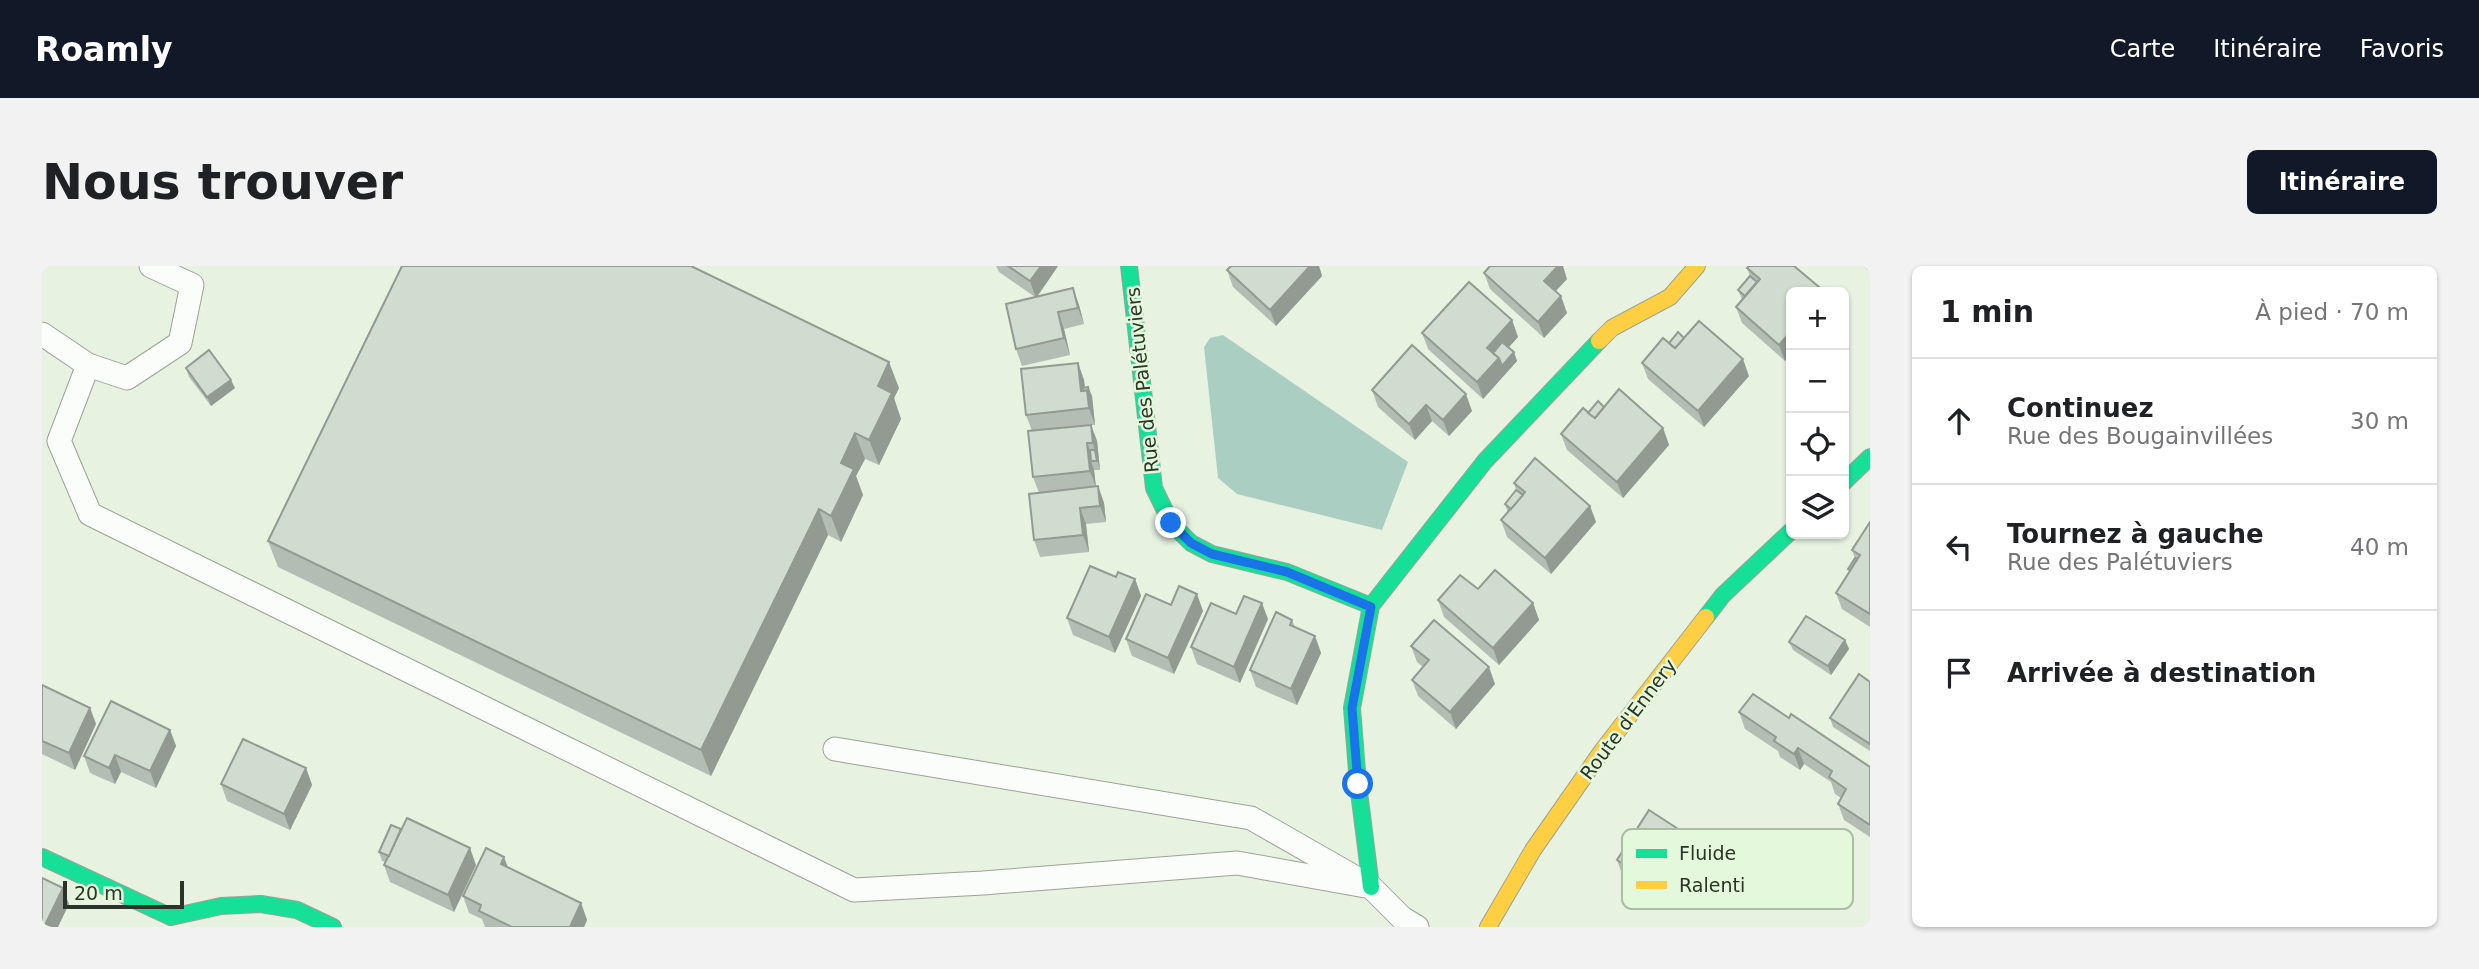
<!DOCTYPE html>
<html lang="fr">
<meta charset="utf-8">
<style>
body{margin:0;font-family:"DejaVu Sans",sans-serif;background:#f2f2f2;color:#202124}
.controls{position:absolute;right:21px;top:21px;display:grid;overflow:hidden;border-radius:10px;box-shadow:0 2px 5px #0004}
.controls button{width:63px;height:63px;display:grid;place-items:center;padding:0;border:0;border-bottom:2px solid #e0e0e0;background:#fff;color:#202124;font:35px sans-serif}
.scale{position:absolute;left:21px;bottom:18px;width:121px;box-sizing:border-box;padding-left:7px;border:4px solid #2c3328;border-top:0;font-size:19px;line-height:24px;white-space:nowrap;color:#2c3328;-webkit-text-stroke:5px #e4f8db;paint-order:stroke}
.stop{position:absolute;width:21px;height:21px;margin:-16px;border:5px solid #1a73e8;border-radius:50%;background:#fff}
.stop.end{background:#1a73e8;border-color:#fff;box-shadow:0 2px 7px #0008}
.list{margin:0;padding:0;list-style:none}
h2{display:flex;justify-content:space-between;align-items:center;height:91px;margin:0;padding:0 28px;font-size:30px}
h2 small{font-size:23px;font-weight:400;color:#757577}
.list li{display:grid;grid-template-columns:46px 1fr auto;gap:21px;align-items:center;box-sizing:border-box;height:126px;padding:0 28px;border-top:2px solid #e0e0e0}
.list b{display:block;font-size:26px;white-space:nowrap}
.list p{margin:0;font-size:23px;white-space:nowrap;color:#757577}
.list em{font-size:23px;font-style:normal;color:#757577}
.icon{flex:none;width:38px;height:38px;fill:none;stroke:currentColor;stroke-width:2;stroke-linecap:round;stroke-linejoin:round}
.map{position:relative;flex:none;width:1828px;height:661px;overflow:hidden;border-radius:10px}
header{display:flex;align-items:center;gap:42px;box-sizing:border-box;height:98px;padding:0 35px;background:#111827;color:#fff}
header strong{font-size:33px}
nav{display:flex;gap:38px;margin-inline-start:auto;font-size:24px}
.intro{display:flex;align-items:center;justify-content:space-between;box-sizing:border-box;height:168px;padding:0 42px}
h1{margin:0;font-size:49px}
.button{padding:18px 32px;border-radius:10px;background:#111827;color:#fff;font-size:24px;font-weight:700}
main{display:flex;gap:42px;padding:0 42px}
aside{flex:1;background:#fff;border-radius:10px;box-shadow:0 2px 5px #0004}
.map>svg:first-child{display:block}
.water{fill:#aacec2}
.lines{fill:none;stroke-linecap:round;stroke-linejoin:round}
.lane-casing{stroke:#9ba397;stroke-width:25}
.fast-casing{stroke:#9ba397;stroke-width:18}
.slow-casing{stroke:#9ba397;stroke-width:18}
.lane{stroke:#fbfdfa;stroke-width:23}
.fast{stroke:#16e098;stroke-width:16}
.slow{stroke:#ffcf43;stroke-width:16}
.wall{fill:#b4bdb4}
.shaded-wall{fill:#929a92}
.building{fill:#d1dcd1;stroke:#929a92;stroke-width:2}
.route{stroke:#1a73e8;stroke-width:9}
.labels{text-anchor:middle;stroke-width:5;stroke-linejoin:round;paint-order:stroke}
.street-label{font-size:19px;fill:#2c3328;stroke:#e4f8db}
.key{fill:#e4f8db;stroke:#adbda5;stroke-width:2}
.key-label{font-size:19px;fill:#2c3328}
</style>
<header>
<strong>Roamly</strong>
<nav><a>Carte</a><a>Itinéraire</a><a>Favoris</a></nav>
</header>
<div class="intro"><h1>Nous trouver</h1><a class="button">Itinéraire</a></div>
<main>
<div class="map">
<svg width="1828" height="661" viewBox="0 0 1828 661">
<rect width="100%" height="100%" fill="#e7f2e1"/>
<!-- water -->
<polygon class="water" points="1181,69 1366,196 1340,264 1195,228 1176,212 1162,81 1168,72"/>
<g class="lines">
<defs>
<g id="lane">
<polyline points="0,68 46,99 85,112 138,77 150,19 109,0"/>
<polyline points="46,99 17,175 48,248 812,624 941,617 1195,597 1329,621 1360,652 1375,661"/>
<polyline points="793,483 1209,552 1314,612"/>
</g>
<g id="fast">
<polyline points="1087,0 1112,222 1129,257 1149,277 1170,288 1245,306 1329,340"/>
<polyline points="1802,216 1828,191"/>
<polyline points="1664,351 1681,329 1749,265"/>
<polyline points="0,591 129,651 179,640 219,638 255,644 291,661"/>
<polyline points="1329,621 1316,518 1310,442 1329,340 1443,195 1557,75"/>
</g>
<g id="slow">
<polyline points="1557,75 1570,62 1628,31 1655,0"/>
<polyline points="1446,661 1491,584 1560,485 1664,351"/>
</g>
</defs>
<!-- lane casing -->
<use href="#lane" class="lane-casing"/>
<!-- fast casing -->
<use href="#fast" class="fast-casing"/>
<!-- slow casing -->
<use href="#slow" class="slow-casing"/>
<!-- lane -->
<use href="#lane" class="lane"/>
<!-- fast -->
<use href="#fast" class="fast"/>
<!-- slow -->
<use href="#slow" class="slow"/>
</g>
<!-- wall -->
<g class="wall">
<polygon points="954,0 1016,0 995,31 1037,39 1042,58 1022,63 1028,89 980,100 974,83 993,31 957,6"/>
<polygon points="1189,0 1277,0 1280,10 1234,60 1191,21 1185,4"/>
<polygon points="1752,0 1743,95 1700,57 1694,41 1700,33 1696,24 1708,10 1705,2"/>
<polygon points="1821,0 1828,0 1828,6"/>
<polygon points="1442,7 1525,13 1514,25 1525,47 1502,72 1448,23"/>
<polygon points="1470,54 1476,71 1467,81 1472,86 1475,95 1441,133 1386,83 1380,67"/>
<polygon points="1642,72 1707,110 1662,161 1606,113 1600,97 1627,77"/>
<polygon points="1036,97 1042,114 1043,122 1050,130 1053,159 1049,159 1055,175 1058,204 1052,204 1054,221 1056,220 1062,237 1064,256 1044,258 1047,286 998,291 992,274 997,227 991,211 990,165 984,149"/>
<polygon points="144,102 193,122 169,140 147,111"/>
<polygon points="857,122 852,132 859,153 837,199 823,193 814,210 821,229 799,276 786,269 669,510 236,301 226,275"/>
<polygon points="1330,124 1430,145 1407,170 1390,155 1373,174 1336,141"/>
<polygon points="1562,141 1621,162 1627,179 1581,232 1525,184 1519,168"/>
<polygon points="1472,217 1548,240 1554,256 1509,308 1465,271 1459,254 1466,247 1463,238 1474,224"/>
<polygon points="1828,256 1828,361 1800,343 1794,327 1807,306 1806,303 1813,292 1810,284"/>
<polygon points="1074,311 1093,313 1099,330 1073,387 1031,369 1025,352"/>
<polygon points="1436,323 1491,337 1497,354 1457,399 1402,351 1396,334"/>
<polygon points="1129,339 1161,345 1132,408 1090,390 1084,373"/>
<polygon points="1194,348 1226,353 1198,417 1155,398 1149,381"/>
<polygon points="1250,354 1253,361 1273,370 1279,387 1255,439 1214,421 1208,404"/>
<polygon points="1803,374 1807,383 1789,409 1751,384 1747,376"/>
<polygon points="1369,380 1453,418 1414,463 1376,430 1370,414 1381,401 1375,396"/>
<polygon points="1828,416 1828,485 1791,461 1788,452"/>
<polygon points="0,419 48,442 54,458 33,504 0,488"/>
<polygon points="1697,446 1747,452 1828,501 1828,571 1802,554 1796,538 1799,532 1793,528 1789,516 1762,498 1758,504 1738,491 1736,485 1703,463"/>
<polygon points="128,464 134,480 114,522 79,506 73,518 48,507 42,490"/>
<polygon points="264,502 270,519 248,564 185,535 179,518"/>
<polygon points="1653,574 1659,591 1627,640 1581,611 1575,594"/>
<polygon points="337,586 434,599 412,646 348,616 342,599 344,596 340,595"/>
<polygon points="466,602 539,637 545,654 542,661 443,661 440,653 427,647 421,630"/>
</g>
<!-- shaded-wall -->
<g class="shaded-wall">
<polygon points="999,0 1016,0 994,32 988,15"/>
<polygon points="1268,0 1277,0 1280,10 1234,60 1228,44"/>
<polygon points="1516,0 1521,0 1525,13 1508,31 1502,15"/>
<polygon points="1031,22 1037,39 1042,58 1036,42"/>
<polygon points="1519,30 1525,47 1502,72 1496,56"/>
<polygon points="1016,46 1022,63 1028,89 1022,72"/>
<polygon points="1470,54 1476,71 1457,92 1472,86 1475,95 1441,133 1435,116 1445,82"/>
<polygon points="1749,65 1749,88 1743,95 1737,79"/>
<polygon points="1701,93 1707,110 1662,161 1656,145"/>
<polygon points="847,96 857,122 852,132 859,153 837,199 827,174 836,120"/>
<polygon points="1036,97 1042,114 1044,132 1039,125"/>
<polygon points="189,114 193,122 169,140 165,131"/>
<polygon points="1046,121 1050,130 1053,159 1047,142 1045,124"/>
<polygon points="1424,128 1430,145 1407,170 1401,154"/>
<polygon points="1384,139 1390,155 1373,174 1367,158"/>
<polygon points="1049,159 1055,175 1058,204 1051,177"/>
<polygon points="1621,162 1627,179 1581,232 1575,216"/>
<polygon points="813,167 823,193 814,210 821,229 799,276 789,250 799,197"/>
<polygon points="1045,177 1051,193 1049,195 1052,204 1054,221 1048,205"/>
<polygon points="1056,220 1062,237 1064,256 1058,240"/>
<polygon points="1548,240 1554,256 1509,308 1503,292"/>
<polygon points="1038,242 1044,258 1047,286 1041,269"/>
<polygon points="777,243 786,269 669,510 659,484"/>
<polygon points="1093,313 1099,330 1073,387 1067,371"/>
<polygon points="1155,328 1161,345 1132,408 1126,392"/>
<polygon points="1220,337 1226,353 1198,417 1192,401"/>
<polygon points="1491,337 1497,354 1457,399 1451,382"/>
<polygon points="1273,370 1279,387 1255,439 1249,423"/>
<polygon points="1803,374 1807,383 1789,409 1786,400"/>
<polygon points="1447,401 1453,418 1414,463 1408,446"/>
<polygon points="48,442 54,458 33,504 27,487"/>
<polygon points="128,464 134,480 114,522 108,505"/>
<polygon points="1756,482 1762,498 1758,504 1752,488"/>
<polygon points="73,489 79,506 73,518 67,502"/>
<polygon points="264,502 270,519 248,564 242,548"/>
<polygon points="1653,574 1659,591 1627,640 1621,624"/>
<polygon points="428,582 434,599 412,646 406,629"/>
<polygon points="462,591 468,607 459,598"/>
<polygon points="21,622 27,638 16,661 2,661"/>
<polygon points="539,637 545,654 542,661 528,661"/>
</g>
<!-- building -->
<g class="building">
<polygon points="360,0 649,0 847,96 836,120 850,127 827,174 813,167 799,197 812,203 789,250 777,243 659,484 226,275"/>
<polygon points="966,0 999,0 988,15"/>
<polygon points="1189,0 1268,0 1228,44 1185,4"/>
<polygon points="1448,0 1516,0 1502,15 1519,30 1496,56 1442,7"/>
<polygon points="1707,0 1752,0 1783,26 1749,26 1749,65 1737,79 1694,41 1718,13 1705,2"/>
<polygon points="1708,10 1715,16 1703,30 1696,24"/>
<polygon points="1427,16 1470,54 1445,82 1457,92 1435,116 1380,67"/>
<polygon points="1031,22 1036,42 1016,46 1022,72 974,83 964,38"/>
<polygon points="1657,55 1701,93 1656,145 1600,97 1621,72 1633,82"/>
<polygon points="1636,66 1642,72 1633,82 1627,77"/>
<polygon points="1460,76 1472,86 1460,100 1457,92 1451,87"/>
<polygon points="1370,79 1424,128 1401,154 1384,139 1367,158 1330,124"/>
<polygon points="167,84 189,114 165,131 144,102"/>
<polygon points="1036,97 1039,125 1045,124 1047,142 984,149 979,103"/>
<polygon points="1046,121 1048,132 1045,124 1041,125 1041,122"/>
<polygon points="1577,123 1621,162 1575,216 1519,168 1541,142 1553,152"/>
<polygon points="1556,135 1562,141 1553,152 1546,147"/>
<polygon points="1049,159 1051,177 1045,177 1048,205 991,211 986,165"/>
<polygon points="1048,184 1053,184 1055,195 1049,195"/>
<polygon points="1493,192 1548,240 1503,292 1459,254 1483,226 1472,217"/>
<polygon points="1056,220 1058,240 1038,242 1041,269 992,274 987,228"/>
<polygon points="1474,224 1481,229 1469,243 1463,238"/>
<polygon points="1828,256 1828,348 1794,327 1818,289 1810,284"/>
<polygon points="1813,292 1815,293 1808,304 1806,303"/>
<polygon points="1048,300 1074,311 1076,306 1093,313 1067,371 1025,352"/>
<polygon points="1453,304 1491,337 1451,382 1396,334 1418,309 1436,323"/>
<polygon points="1137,320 1155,328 1126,392 1084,373 1104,328 1129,339"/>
<polygon points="1202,330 1220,337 1192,401 1149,381 1169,337 1194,348"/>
<polygon points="1234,346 1250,354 1248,359 1273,370 1249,423 1208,404"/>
<polygon points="1764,350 1803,374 1786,400 1747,376"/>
<polygon points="1392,354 1447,401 1408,446 1370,414 1387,394 1369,380"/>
<polygon points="1817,408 1828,416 1828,478 1788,452"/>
<polygon points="0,419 48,442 27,487 0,475"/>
<polygon points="1711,428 1747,452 1749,448 1828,501 1828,559 1796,538 1804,523 1787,511 1790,505 1756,482 1752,488 1732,475 1734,471 1697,446"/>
<polygon points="69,435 128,464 108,505 73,489 67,502 42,490"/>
<polygon points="201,473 264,502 242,548 179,518"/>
<polygon points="1607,544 1653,574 1621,624 1575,594"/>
<polygon points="365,552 428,582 406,629 342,599"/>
<polygon points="349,559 359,563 347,590 337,586"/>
<polygon points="444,582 462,591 459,598 539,637 528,661 470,661 437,645 439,639 421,630"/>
<polygon points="0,612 21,622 2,661 0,661"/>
</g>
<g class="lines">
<!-- route -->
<polyline class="route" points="1129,257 1149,277 1170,288 1245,306 1329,341 1310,442 1316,518"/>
</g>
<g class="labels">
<!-- street labels -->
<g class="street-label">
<text transform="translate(1100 114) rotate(-96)" y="7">Rue des Palétuviers</text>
<text transform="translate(1586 453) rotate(-53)" y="7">Route d'Ennery</text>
</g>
</g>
<!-- legend -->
<rect x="1580" y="563" width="231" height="80" rx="10" class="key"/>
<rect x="1594" y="583" width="31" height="9" fill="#16e098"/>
<rect x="1594" y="615" width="31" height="8" fill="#ffcf43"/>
<g class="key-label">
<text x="1637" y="594">Fluide</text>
<text x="1637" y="626">Ralenti</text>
</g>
</svg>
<div class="controls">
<button>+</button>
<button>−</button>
<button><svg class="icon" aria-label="locate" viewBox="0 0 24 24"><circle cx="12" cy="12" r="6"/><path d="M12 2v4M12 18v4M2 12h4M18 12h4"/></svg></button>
<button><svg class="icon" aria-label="layers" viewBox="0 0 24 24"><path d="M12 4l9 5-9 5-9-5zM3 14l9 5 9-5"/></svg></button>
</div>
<div class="scale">20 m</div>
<div class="stop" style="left:1316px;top:518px"></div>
<div class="stop end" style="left:1129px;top:257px"></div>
</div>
<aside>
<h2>1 min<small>À pied · 70 m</small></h2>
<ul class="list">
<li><svg class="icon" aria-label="ahead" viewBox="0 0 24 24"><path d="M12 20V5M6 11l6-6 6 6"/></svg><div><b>Continuez</b><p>Rue des Bougainvillées</p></div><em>30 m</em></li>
<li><svg class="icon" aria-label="left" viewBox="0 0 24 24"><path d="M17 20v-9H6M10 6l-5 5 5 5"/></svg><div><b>Tournez à gauche</b><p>Rue des Palétuviers</p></div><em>40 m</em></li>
<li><svg class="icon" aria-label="arrive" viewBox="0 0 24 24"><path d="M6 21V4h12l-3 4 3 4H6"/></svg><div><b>Arrivée à destination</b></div></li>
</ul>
</aside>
</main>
